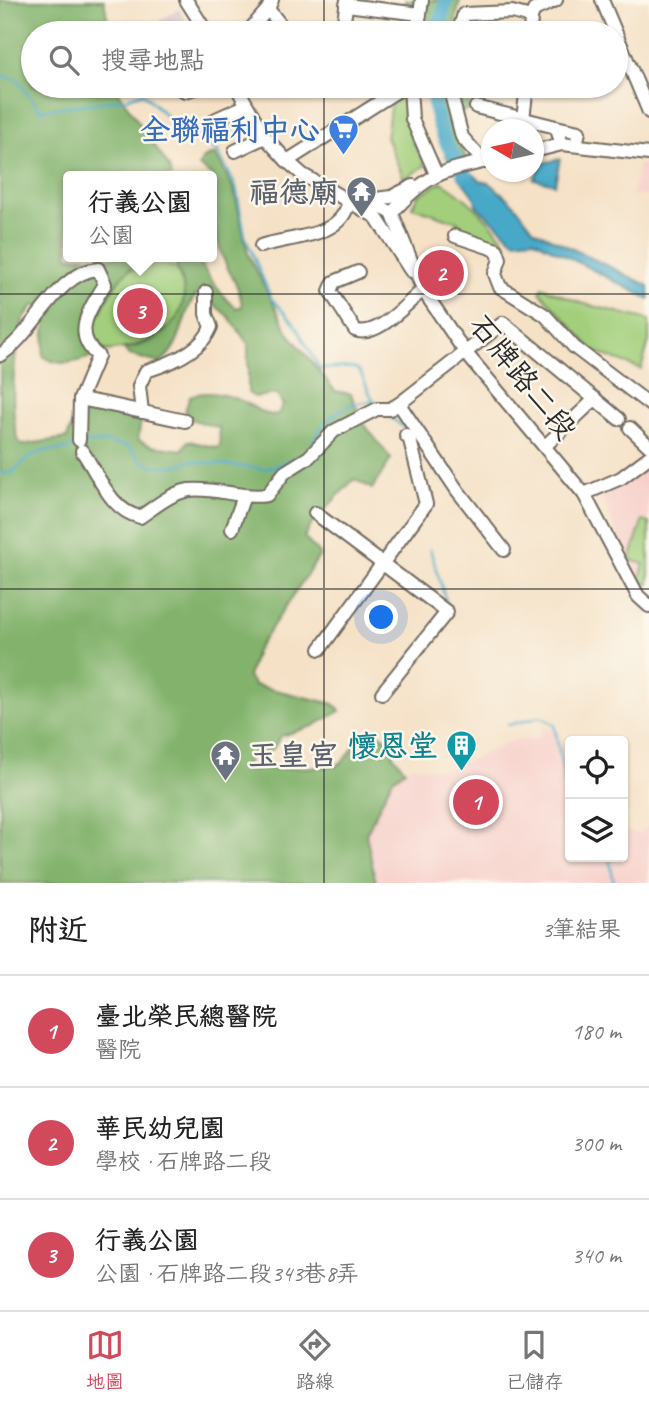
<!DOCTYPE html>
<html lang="zh-TW">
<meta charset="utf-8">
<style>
body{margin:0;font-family:Caveat,"LXGW WenKai TC",sans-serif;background:#f2f2f2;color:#222}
.controls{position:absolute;right:21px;bottom:21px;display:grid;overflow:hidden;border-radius:7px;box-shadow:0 2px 5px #0004}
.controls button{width:63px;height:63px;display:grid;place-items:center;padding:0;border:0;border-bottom:2px solid #e0e0e0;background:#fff;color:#222;font:35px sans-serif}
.compass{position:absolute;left:481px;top:119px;width:63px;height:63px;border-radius:50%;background:#fff;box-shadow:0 2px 5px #0004;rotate:279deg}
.you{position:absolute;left:382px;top:618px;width:24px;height:24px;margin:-18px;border:5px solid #fff;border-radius:50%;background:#1a73e8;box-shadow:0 0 0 10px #1a73e833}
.badge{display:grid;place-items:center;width:46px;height:46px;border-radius:50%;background:#d1495b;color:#fff;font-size:23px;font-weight:700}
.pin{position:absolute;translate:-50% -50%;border:4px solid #fff;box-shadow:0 2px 7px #0006}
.popup{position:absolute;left:63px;top:171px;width:154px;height:91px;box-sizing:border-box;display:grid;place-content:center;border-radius:7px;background:#fff;filter:drop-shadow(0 2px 5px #0005);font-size:23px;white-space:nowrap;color:#767676}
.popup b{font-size:26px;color:#222}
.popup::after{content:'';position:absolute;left:50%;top:100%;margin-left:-14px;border:14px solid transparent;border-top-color:#fff}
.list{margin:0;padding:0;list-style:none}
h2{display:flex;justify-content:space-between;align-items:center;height:91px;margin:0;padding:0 28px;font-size:30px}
h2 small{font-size:23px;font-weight:400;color:#767676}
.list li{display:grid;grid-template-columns:46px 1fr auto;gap:21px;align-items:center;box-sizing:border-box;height:112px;padding:0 28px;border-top:2px solid #e0e0e0}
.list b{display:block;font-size:26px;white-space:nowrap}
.list p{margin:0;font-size:23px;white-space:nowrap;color:#767676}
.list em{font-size:23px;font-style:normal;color:#767676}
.icon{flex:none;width:38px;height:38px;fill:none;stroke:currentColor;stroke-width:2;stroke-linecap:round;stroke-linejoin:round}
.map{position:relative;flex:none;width:649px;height:883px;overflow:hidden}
.search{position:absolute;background:#fff;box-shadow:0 2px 5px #0004;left:21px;right:21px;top:21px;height:77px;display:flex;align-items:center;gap:18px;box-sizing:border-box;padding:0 24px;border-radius:38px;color:#767676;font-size:26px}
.sheet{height:427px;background:#fff}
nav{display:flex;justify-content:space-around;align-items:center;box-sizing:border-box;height:98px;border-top:2px solid #e0e0e0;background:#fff;font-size:19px;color:#767676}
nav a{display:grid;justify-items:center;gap:4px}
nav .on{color:#d1495b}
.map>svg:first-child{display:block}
.built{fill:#f7d0ca}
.industrial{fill:#d2bec2}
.green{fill:#a3cf7c;stroke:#677d54;stroke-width:2}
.forest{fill:#82b26c;stroke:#566e4c;stroke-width:2}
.water{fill:#47a8c7;stroke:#396a79;stroke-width:2}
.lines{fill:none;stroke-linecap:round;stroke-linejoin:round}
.stream{stroke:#47a8c7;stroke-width:2.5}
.river{stroke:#47a8c7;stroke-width:14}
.minor-casing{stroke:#726b61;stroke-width:16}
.minor{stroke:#fff;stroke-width:12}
.grid{fill:none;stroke:#2b2b2b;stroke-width:2;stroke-opacity:0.55}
.labels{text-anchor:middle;stroke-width:5;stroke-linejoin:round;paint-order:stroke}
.shop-label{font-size:30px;font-weight:bold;fill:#366cbe;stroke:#fbf7ec;text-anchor:end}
.worship-label{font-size:30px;font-weight:bold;fill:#5b616d;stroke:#fbf7ec;text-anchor:end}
.street-label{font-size:30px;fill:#2b2b2b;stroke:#fbf7ec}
.culture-label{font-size:30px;font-weight:bold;fill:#0d838f;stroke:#fbf7ec;text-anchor:end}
</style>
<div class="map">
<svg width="649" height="883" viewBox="0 0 649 883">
<rect width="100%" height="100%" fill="#fbf7ec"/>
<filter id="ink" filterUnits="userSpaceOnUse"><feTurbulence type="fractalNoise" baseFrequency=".0143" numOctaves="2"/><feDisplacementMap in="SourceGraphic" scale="14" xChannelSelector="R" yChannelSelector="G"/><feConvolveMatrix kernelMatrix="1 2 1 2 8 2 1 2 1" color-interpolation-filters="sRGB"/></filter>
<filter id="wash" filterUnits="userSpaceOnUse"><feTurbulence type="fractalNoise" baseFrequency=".00686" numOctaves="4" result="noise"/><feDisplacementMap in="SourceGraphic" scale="28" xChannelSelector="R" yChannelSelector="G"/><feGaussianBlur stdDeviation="1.57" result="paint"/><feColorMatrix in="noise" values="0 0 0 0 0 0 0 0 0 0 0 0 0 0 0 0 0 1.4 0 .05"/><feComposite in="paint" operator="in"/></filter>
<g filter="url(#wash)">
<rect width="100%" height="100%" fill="#f5e1c6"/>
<!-- built -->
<g class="built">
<polygon points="639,164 649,166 649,196 632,195"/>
<polygon points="649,465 649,592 639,584 601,497 624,485"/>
<polygon points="544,726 559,732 570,779 570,857 623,857 623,830 639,834 649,825 649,883 376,883 366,834 392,780 411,765 446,770 515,740 538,738"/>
</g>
<!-- industrial -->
<polygon class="industrial" points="179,9 182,14 194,33 166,33 159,21"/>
<!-- green -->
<g class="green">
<polygon points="404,95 411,139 426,165 404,179 386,137 391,103"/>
<path d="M 442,182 C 464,195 487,217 503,239 L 497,247 L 456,233 L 458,222 L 412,207 L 418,195 Z"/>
<path d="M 162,263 L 176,268 C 179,275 185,286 184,294 C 182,335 139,347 106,351 L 92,341 L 90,332 L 104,303 L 125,271 Z"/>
<polygon points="542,287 581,303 649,320 649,341 641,369 595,352 540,292"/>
<polygon points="642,521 649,523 649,584 639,581 644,564 630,560"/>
</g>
<!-- forest -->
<g class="forest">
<path d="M 0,0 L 104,0 L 110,33 L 33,33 L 33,86 L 114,86 L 169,167 L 172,176 L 68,176 L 68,257 L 141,257 L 115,284 L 90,332 L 92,341 L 106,351 C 87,358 62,371 43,356 L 47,310 L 34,305 C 31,309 26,314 24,319 C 13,342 8,424 21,445 L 67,438 L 75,415 L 91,410 L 137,415 L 141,420 L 138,440 L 152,446 L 182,450 L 188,441 L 218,448 L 220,445 L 219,428 L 190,419 L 185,411 L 190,396 C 207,390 230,394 246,403 C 258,409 264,417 278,414 L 283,405 L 277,394 L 255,397 L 248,393 L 248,344 L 229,317 L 200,292 C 181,305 186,346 159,363 L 130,355 L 124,349 C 151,345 183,325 184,294 C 185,283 176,268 174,257 L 199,257 C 200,267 226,302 237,308 L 242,306 C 239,284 232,279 224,260 C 213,235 212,204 212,176 L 199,166 C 202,158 207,154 216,155 L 234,189 L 248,254 L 289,334 L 335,391 L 351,394 L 362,421 L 391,459 L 372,489 L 354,479 L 314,521 L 304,537 L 320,555 L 256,651 L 248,677 L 254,685 L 334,704 L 340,711 L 313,726 L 281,736 L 273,749 L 249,757 L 247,763 L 250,770 L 336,766 C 360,753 356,713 394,744 L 393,755 L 405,770 L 392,780 L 366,834 L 376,883 L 0,883 Z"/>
<polygon points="405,0 460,0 453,33 428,33 428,23 407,17"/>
<path d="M 426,86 L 463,86 L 470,93 L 469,109 L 452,116 L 449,123 L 467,160 L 451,165 C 437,140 431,114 426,86 Z"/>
</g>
<!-- water -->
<g class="water">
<polygon points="560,159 555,184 534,179 542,163"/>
<polygon points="472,173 481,181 490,183 515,205 534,230 649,286 649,299 533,239 514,241 476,205 475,198 458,176"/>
</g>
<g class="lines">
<!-- stream -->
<g class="stream">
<path d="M 0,76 L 17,79 L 40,110 L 125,99 L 143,93 L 180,130 L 217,150 L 236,187 L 245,236 L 271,298 L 294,323 L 320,369 C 373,364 353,368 376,405"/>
<polyline points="386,414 409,431"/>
<path d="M 311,447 C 320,421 345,400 374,402"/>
<polyline points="0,473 12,473 30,456 48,450 63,450 85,443 106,442 128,447 143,462 153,466 174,466 191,461 266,469 298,457"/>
<polyline points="430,549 446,601"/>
<polyline points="508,725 540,717 554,724 570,811"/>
<polyline points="609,857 614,883"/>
</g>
<!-- river -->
<g class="river">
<polyline points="438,33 446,0"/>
<path d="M 432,86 C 435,126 445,144 467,177"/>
</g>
</g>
</g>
<g filter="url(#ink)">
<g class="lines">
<defs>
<g id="minor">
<polyline points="186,0 207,33"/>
<polyline points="602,0 649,112"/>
<polyline points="346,5 420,14"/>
<polyline points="268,9 287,33"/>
<polyline points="531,17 534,10 556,0"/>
<polyline points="247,33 268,9 272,0"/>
<polyline points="335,33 344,21 347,0"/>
<polyline points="417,33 422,0"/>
<polyline points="458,33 464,14 512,12 531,17"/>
<polyline points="530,33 531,17"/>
<polyline points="175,86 185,91 201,86"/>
<polyline points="236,86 265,137 287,161 303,175 376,217 411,271"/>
<polyline points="410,86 412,119 436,174"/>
<polyline points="449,86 462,137 484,162"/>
<polyline points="476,107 556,127 562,144"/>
<polyline points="216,119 245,106"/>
<polyline points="523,119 527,86"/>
<polyline points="556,127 579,132 576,145"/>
<polyline points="235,151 265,137"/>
<polyline points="534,151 562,144 649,154"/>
<polyline points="287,161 405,86"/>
<polyline points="349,200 377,205 392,213 423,290 465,352 584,494 638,596 649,606"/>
<polyline points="367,200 391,197 413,186"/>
<path d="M 392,213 C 426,174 442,171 491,160"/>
<polyline points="455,236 497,250 500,259 495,274 500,287 545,315 574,347 649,404"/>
<path d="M 261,246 C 290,236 343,239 349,200"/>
<path d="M 358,272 L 334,282 L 330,291 L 355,330 C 377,339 407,303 423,290"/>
<path d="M 0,355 C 34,335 56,272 98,269 L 105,284 C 90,309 71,333 98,356 L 80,399 L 79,440"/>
<path d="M 80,399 C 115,405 150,414 185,421"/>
<path d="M 142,412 L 139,386 L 146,371 C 169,364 202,351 211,327 L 206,314 L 206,292"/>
<polyline points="630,428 649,446"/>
<polyline points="545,446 595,399 619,419"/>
<path d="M 82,451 C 98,473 110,511 140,517 C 155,507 171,493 189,490 C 216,487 241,499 267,495 L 285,472 L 309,457 L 334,431 L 377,409 L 390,409 L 399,404"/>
<polyline points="584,494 621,478 649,457"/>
<polyline points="315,513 447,612 382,693"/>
<polyline points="232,529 244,496"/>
<polyline points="504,550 457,490 399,404 503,323 595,399"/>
<polyline points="320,649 426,504 410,440 406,435"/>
</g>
</defs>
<!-- minor casing -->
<use href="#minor" class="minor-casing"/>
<!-- minor -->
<use href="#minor" class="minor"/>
</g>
</g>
<!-- grid -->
<path class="grid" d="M 324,0 L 324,33M 324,86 L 324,883M 0,294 L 649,294M 0,589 L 649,589"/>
<!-- icons -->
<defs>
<symbol id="supermarket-pin" viewBox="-11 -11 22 30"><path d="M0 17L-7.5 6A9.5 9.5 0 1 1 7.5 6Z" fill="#3f7fe0" stroke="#fbf7ec"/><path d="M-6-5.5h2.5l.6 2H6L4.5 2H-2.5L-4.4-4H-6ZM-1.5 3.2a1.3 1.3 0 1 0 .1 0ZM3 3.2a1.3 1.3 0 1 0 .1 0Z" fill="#fff"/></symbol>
<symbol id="temple-pin" viewBox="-11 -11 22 30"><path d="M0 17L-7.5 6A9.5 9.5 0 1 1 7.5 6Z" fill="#6b7280" stroke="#fbf7ec"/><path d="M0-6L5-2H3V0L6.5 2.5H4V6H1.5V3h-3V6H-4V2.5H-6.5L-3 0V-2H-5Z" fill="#fff"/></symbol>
<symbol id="building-pin" viewBox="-11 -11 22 30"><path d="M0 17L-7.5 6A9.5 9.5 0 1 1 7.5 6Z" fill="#0f9aa8" stroke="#fbf7ec"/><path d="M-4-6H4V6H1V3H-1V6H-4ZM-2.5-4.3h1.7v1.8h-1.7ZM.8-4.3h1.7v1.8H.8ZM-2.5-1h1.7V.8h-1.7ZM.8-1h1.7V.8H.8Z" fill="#fff"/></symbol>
</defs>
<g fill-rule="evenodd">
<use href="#supermarket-pin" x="326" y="112" width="35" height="47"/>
<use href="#temple-pin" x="344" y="174" width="35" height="47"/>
<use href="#building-pin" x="444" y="728" width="35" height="47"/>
<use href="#temple-pin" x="208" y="738" width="35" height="47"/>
</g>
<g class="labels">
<!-- shop labels -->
<g class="shop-label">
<text x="320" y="140">全聯福利中心</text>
</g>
<!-- worship labels -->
<g class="worship-label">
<text x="339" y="202">福德廟</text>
<text x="248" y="765" text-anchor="start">玉皇宮</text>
</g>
<!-- street labels -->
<g class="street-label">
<text transform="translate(523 377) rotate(51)" y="10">石牌路二段</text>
</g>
<!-- culture labels -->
<g class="culture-label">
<text x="438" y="756">懷恩堂</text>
</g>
</g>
</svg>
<div class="controls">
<button><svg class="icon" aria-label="locate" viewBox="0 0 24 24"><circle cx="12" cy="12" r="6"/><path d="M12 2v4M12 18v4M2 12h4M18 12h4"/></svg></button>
<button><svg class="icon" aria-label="layers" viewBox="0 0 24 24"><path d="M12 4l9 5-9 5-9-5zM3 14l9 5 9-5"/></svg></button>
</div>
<svg class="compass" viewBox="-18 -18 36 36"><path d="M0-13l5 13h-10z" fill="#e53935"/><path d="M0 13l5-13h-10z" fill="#767676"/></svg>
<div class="you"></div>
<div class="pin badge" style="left:476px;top:802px">1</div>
<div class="pin badge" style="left:441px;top:273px">2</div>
<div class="pin badge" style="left:140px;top:311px">3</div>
<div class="popup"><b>行義公園</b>公園</div>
<div class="search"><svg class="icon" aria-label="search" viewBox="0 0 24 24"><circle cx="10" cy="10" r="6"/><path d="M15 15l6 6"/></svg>搜尋地點</div>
</div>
<section class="sheet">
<h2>附近<small>3筆結果</small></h2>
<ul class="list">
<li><span class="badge">1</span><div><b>臺北榮民總醫院</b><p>醫院</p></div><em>180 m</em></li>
<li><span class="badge">2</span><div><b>華民幼兒園</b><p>學校 · 石牌路二段</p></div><em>300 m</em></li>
<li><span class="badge">3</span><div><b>行義公園</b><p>公園 · 石牌路二段343巷8弄</p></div><em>340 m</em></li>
</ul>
</section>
<nav>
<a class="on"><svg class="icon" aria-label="map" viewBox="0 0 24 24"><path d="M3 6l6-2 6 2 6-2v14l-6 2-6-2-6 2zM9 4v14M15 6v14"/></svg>地圖</a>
<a><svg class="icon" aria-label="directions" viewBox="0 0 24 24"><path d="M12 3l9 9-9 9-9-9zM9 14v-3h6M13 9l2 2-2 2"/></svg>路線</a>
<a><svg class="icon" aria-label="saved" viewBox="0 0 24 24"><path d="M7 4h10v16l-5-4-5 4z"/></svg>已儲存</a>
</nav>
